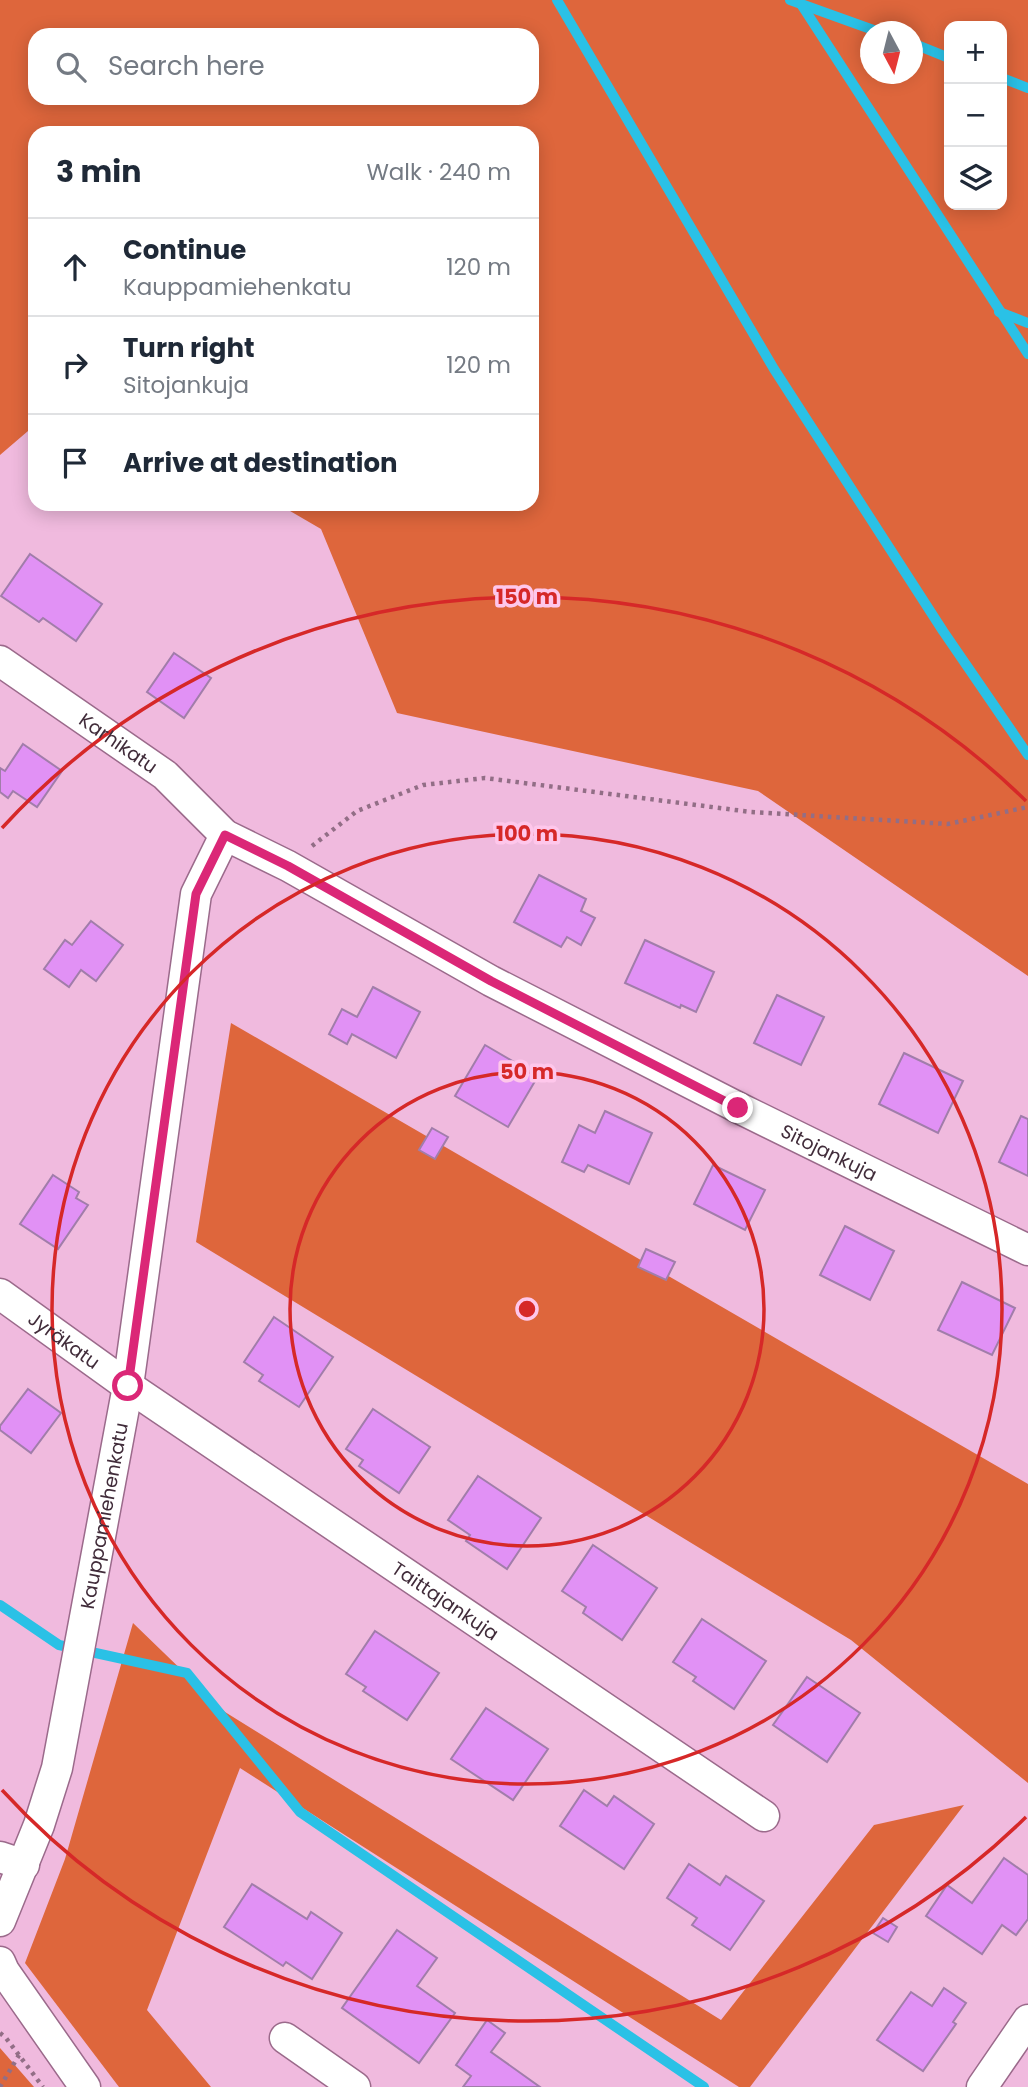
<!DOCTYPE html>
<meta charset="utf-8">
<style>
body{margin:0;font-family:Poppins,sans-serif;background:#f2f2f3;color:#1f2937}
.controls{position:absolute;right:21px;top:21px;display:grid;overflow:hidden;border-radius:14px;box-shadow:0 4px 18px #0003}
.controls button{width:63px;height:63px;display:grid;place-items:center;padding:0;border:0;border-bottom:2px solid #e0e1e3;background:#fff;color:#1f2937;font:35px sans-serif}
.compass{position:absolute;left:860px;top:21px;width:63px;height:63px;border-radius:50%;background:#fff;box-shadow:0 4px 18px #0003;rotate:173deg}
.stop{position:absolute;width:21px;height:21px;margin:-16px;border:5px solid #db2777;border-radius:50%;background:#fff}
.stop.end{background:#db2777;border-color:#fff;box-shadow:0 2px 7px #0008}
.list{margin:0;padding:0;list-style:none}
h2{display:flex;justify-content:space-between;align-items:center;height:91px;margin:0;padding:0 28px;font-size:30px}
h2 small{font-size:23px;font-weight:400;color:#747a83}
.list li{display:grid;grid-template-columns:46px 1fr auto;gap:21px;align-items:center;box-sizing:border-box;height:98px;padding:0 28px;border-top:2px solid #e0e1e3}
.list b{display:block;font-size:26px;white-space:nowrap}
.list p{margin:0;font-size:23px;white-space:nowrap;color:#747a83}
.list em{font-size:23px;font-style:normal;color:#747a83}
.icon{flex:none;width:38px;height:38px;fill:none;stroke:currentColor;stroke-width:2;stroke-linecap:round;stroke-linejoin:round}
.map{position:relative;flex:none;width:1028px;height:2087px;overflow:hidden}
.search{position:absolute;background:#fff;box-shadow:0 4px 18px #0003;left:28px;top:28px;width:511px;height:77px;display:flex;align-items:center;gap:18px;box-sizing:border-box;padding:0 24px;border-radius:21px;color:#747a83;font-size:26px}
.panel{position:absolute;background:#fff;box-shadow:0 4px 18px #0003;left:28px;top:126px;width:511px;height:385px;border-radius:21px}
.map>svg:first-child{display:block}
.forest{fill:#de663c;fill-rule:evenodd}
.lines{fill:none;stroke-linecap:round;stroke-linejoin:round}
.stream{stroke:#2ac1e6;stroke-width:10}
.building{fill:#e191f5;stroke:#a17daa;stroke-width:2}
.street-casing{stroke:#9b6a8b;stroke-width:33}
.path{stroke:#926e86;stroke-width:4.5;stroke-dasharray:3.5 5;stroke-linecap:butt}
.street{stroke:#fff;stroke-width:30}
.route{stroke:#db2777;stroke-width:9}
.ring{fill:none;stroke:#d62828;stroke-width:3.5}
.labels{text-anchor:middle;stroke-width:7;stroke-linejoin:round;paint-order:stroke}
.street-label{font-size:19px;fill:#412c3a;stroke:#fec7eb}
.centre{fill:#d62828;stroke:#fec7eb;stroke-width:3.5}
.ring-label{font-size:21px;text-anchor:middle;font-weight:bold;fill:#d62828;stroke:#fec7eb;stroke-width:7;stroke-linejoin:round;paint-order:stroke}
</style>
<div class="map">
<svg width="1028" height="2087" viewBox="0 0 1028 2087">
<rect width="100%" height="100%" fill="#f0bade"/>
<!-- forest -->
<g class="forest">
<path d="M 0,0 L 1028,0 L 1028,976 L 758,791 L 397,713 L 321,529 L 278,504 L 532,504 L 532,133 L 35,133 L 35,425 L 0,455 ZM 949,26 L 1002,26 L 1002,205 L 949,205 ZM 870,32 L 912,32 L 912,74 L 870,74 ZM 532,35 L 532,98 L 35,98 L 35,35 Z"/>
<polygon points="231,1023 1028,1484 1028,1783 851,1640 196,1242"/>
<polygon points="133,1623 225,1712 721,2020 874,1825 964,1805 750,2087 739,2087 240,1768 147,2010 211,2087 119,2087 25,1963 65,1859"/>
<polygon points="0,2048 34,2087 0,2087"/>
</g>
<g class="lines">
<!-- stream -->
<g class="stream">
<polyline points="557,0 774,369 943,631 1028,755"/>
<polyline points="790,0 879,32"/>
<polyline points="801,4 1028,354"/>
<polyline points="912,43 949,58"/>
<polyline points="1002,78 1028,88"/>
<polyline points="999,312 1028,323"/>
<polyline points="0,1605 59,1645 187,1673 300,1812 704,2087"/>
</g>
</g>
<!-- building -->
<g class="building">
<polygon points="30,554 102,604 76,641 43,618 39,622 1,596"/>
<polygon points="174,653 211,678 184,718 147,692"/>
<polygon points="23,744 62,771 37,807 13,791 8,798 0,792 0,768 5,771"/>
<polygon points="539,875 586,899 581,911 595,918 581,945 567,937 561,947 514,922"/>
<polygon points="91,921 123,945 96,981 81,970 69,987 44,969 65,940 72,945"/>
<polygon points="645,940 714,972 696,1012 681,1005 680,1008 625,983"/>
<polygon points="373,987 420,1012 396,1058 352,1034 347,1044 329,1034 342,1009 357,1017"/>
<polygon points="777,995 824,1017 801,1065 754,1043"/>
<polygon points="485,1045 538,1076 508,1127 455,1096"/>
<polygon points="904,1053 963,1081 938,1133 879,1104"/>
<polygon points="605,1111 652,1133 629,1184 588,1165 584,1172 562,1162 579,1125 595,1133"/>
<polygon points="1021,1116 1028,1119 1028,1176 999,1162"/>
<polygon points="432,1128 448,1137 435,1159 419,1150"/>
<polygon points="713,1165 765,1190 745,1230 694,1204"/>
<polygon points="53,1175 79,1192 76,1198 88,1205 58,1249 20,1224"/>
<polygon points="845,1226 894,1251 870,1300 820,1275"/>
<polygon points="646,1249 675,1262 666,1280 638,1267"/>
<polygon points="962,1282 1015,1308 992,1355 938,1330"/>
<polygon points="274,1317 333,1357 299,1407 259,1381 263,1375 244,1362"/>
<polygon points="28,1389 61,1413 31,1453 0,1430 0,1426"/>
<polygon points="373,1409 430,1447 399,1493 359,1466 363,1460 346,1449"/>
<polygon points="478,1476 541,1518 507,1569 466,1541 470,1535 448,1520"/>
<polygon points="593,1545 657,1588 622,1640 583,1613 586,1607 562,1591"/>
<polygon points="702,1619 766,1661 734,1709 693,1681 696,1677 673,1662"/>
<polygon points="375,1631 439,1673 407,1720 363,1691 366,1687 346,1674"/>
<polygon points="807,1677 860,1713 827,1762 773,1725"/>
<polygon points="486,1708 548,1749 513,1800 451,1759"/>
<polygon points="584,1790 607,1806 614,1796 654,1824 624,1869 560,1826"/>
<polygon points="1004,1858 1028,1875 1028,1919 1016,1935 1002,1925 982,1954 926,1916 947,1885 972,1903"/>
<polygon points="689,1864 720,1885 726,1876 764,1901 730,1950 692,1925 697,1918 667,1898"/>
<polygon points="252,1884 307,1919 311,1912 342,1933 312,1979 286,1962 283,1966 224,1927"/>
<polygon points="883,1918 897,1927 888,1942 873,1933"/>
<polygon points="397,1930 437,1958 417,1986 455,2013 419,2063 342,2008"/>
<polygon points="944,1988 966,2003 953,2022 956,2024 923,2071 877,2040 911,1992 932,2006"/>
<polygon points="487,2020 505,2033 491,2052 540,2087 463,2087 471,2076 456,2065"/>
</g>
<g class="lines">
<defs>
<g id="street">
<path id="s1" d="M 0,661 L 165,775 L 225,835 L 288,866 L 491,981 L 739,1108 L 1028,1250"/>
<path id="s2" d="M 0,1294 L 128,1386 L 764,1816"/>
<polyline points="0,1857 24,1865"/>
<path id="s3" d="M 0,1921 L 39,1825 L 57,1768 L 128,1386 L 196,894 L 225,835"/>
<polyline points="0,1962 4,1971 85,2087"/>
<polyline points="285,2038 355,2087"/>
<polyline points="982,2087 1028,2020"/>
</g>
</defs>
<!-- street casing -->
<use href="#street" class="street-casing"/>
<!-- path -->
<g class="path">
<polyline points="312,846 357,811 423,785 485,778 751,812 948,824 1028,807"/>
<polyline points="0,2033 6,2038 43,2087"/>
<polyline points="0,2087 19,2055"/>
</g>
<!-- street -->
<use href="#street" class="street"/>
</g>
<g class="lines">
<!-- route -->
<polyline class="route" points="128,1386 196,894 225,835 288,866 491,981 738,1108"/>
</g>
<!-- distance rings -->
<g class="ring">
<circle cx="527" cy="1309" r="237"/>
<circle cx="527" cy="1309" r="475"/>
<path d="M1026 1817A712 712 0 0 1 2 1790M2 828A712 712 0 0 1 1026 801"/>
</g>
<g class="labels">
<!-- street labels -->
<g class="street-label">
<text dy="7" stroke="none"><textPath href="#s1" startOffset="144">Karhikatu</textPath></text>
<text dy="7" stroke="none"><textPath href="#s1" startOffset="968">Sitojankuja</textPath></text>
<text dy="7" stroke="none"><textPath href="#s2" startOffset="79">Jyräkatu</textPath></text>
<text dy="7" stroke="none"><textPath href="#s3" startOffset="420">Kauppamiehenkatu</textPath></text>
<text dy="7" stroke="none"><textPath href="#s2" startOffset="541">Taittajankuja</textPath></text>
</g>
</g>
<circle cx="527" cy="1309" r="10" class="centre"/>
<g class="ring-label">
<text x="527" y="604">150 m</text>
<text x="527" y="841">100 m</text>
<text x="527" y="1079">50 m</text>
</g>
</svg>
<div class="controls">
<button>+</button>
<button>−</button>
<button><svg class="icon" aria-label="layers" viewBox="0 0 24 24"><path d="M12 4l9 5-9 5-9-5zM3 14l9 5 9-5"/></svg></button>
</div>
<svg class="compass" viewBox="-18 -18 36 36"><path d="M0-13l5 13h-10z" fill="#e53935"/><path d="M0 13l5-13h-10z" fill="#747a83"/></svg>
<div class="stop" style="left:128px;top:1386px"></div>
<div class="stop end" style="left:738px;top:1108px"></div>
<div class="search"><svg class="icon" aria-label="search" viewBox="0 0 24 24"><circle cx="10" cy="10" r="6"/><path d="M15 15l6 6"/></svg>Search here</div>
<section class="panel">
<h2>3 min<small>Walk · 240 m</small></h2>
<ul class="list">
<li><svg class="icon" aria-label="ahead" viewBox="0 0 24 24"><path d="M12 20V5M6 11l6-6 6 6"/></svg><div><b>Continue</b><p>Kauppamiehenkatu</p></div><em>120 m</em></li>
<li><svg class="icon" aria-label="right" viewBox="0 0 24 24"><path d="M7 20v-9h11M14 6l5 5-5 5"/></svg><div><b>Turn right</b><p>Sitojankuja</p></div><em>120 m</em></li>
<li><svg class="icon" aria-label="arrive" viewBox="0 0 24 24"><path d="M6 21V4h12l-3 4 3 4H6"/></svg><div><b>Arrive at destination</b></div></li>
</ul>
</section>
</div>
